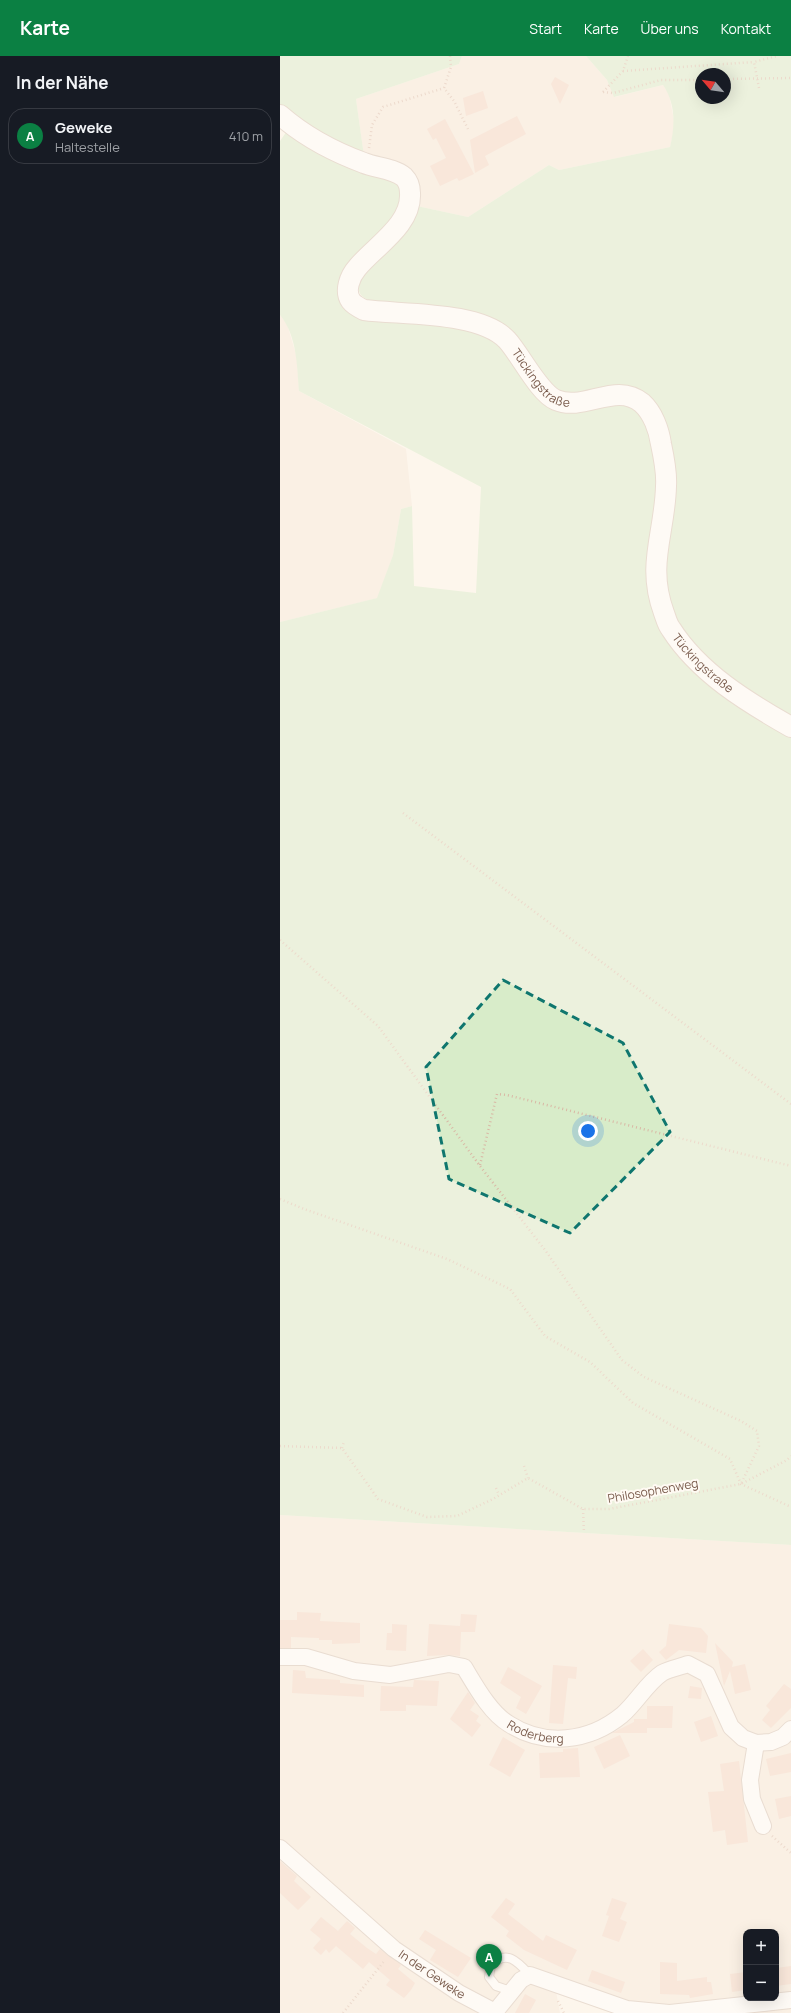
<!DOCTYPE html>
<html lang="de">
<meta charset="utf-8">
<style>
body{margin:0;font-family:Manrope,sans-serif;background:#242831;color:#f1f3f6}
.controls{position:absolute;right:12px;bottom:12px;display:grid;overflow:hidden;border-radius:8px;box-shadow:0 4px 16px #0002}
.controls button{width:36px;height:36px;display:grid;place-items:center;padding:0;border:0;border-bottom:1px solid #363941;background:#171b24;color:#f1f3f6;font:20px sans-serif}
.compass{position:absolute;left:415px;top:12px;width:36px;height:36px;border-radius:50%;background:#171b24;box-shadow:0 4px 16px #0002;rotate:299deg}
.you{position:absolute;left:308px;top:1075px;width:14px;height:14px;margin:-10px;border:3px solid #fff;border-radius:50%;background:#1a73e8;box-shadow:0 0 0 6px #1a73e833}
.badge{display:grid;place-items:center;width:26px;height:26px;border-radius:50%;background:#0b8043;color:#fff;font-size:13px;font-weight:700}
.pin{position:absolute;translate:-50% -33px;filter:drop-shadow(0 1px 2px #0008)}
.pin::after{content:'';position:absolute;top:21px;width:14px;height:12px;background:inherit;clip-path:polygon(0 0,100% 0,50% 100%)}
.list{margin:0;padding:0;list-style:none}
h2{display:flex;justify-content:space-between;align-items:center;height:52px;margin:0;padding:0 16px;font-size:17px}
h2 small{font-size:13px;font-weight:400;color:#9ea1a6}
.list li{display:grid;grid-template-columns:26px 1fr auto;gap:12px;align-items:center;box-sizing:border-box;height:56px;margin:0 8px 8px;padding:0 8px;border:1px solid #363941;border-radius:16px}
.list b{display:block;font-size:15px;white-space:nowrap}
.list p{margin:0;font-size:13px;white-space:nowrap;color:#9ea1a6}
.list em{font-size:13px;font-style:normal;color:#9ea1a6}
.map{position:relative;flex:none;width:511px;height:1957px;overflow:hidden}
header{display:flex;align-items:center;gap:24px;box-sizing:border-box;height:56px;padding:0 20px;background:#0b8043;color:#fff}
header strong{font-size:19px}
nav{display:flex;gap:22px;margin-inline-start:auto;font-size:14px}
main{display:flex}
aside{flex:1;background:#171b24}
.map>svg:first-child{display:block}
.residential{fill:#f5e8da;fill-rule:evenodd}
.green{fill:#d8ecc9;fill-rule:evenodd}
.building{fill:#f3d5c3}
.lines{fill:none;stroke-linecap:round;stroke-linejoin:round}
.service-casing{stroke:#d1beb0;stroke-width:10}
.minor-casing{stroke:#d1beb0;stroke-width:18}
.tertiary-casing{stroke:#d1beb0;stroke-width:22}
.path{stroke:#d9b8a5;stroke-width:2.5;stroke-dasharray:1 3;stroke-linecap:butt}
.service{stroke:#fff;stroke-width:8}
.minor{stroke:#fff;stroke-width:16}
.tertiary{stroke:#fff;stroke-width:20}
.marked{fill:none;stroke:#0f766e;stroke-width:3;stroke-dasharray:8 5;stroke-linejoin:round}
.labels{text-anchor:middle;stroke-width:4;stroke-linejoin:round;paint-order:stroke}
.street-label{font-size:12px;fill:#7a5c4d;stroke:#fffaf3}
</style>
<header>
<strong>Karte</strong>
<nav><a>Start</a><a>Karte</a><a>Über uns</a><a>Kontakt</a></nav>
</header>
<main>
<aside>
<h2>In der Nähe<small></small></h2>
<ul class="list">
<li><span class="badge">A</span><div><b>Geweke</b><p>Haltestelle</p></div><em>410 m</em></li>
</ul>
</aside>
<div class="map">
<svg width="511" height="1957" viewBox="0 0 511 1957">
<rect width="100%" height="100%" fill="#fdf6ec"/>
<!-- residential -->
<g class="residential">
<polygon points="182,0 306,0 327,24 335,41 383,29 389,38 395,70 390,91 279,114 269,109 188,161 137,150 85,108 76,43 179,8"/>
<polygon points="0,259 7,268 17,302 19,335 126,393 132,450 121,453 113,499 98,542 0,566"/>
<path d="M 0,1459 L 511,1489 L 511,1957 L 389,1957 L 275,1930 L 280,1957 L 0,1957 ZM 466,1876 L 496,1876 L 496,1942 L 466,1942 Z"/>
</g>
<!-- green -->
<g class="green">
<polygon points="0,0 182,0 179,8 76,43 84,100 71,96 0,49"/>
<path d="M 306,0 L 511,0 L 511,1489 L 0,1459 L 0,566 L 97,542 L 113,499 L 121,453 L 132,450 L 134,530 L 196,537 L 201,431 L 19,335 C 17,309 17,280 0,259 L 0,85 L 9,72 C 32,87 55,105 82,114 C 93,117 115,118 120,130 C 124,139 120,147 116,155 C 109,168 101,179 91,190 C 75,207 48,227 67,253 L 82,260 L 195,272 C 204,276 214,280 221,287 C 239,305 253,338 276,348 C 297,359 320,342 342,347 C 399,361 376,464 369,504 L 375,506 L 387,430 L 379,376 L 369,354 L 374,348 L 364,336 L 352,331 L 336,332 L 289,340 L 280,338 L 266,325 L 229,275 L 201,259 L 93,246 C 82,242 76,238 80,225 L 122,174 L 137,150 L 188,161 L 269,109 L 279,114 L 390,91 C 395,70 396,48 383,29 L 334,41 L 327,24 ZM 421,18 L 445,18 L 445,42 L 421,42 Z"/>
</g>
<!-- building -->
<g class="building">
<polygon points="275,21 289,29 280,48 271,28"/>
<polygon points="203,35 208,52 186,60 183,42"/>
<polygon points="237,60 246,78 205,100 209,109 195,117 190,84"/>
<polygon points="165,63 194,118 179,125 177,122 160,130 150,110 166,102 156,82 153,84 147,73"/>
<polygon points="17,1556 41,1557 40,1565 80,1567 80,1587 52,1588 52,1584 39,1584 39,1582 11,1581 11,1592 0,1592 0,1564 17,1564"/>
<polygon points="181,1558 197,1559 195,1576 181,1576 180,1600 168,1599 147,1600 149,1568 180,1570"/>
<polygon points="112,1568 127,1569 126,1595 106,1594 107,1577 112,1577"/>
<polygon points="389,1568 421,1572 428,1580 426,1597 399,1594 386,1604 379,1596 386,1590"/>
<polygon points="435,1587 453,1606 452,1611 465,1608 471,1634 455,1638 450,1615 444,1630"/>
<polygon points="363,1593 373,1604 361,1616 350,1605"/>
<polygon points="273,1609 297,1611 296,1623 288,1622 283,1668 269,1667"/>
<polygon points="228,1611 262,1630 246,1658 236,1652 241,1641 220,1627"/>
<polygon points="13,1614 25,1615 26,1622 60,1624 60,1627 84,1629 84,1641 12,1637"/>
<polygon points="134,1624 159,1625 157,1650 126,1649 126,1655 100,1655 101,1630 133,1631"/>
<polygon points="504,1628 511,1633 511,1652 491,1672 482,1664 490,1654 486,1650"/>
<polygon points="410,1630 422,1632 421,1643 408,1642"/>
<polygon points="188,1636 195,1647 190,1654 199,1660 196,1665 201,1669 192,1681 170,1663"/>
<polygon points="367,1650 393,1650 392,1672 367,1672"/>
<polygon points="431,1660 438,1680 421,1686 414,1666"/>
<polygon points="354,1663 367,1663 367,1677 332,1677 354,1666"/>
<polygon points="340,1679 350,1700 324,1713 314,1691"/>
<polygon points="223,1681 245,1694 230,1721 209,1709"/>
<polygon points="298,1692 300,1721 260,1722 259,1697 283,1696 283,1693"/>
<polygon points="511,1697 511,1716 490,1720 486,1703"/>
<polygon points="459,1705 468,1786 447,1789 445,1774 433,1776 428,1736 444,1735 440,1708"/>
<polygon points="511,1740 511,1760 499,1763 495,1743"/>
<polygon points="0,1805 17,1820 14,1825 31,1841 18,1854 0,1837"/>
<polygon points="226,1842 235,1848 228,1858 263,1885 266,1879 297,1894 287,1914 244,1894 226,1880 229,1875 211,1861"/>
<polygon points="332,1842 347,1847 340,1863 347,1866 339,1886 322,1880 329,1860 326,1859"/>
<polygon points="41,1861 58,1875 67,1865 75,1872 70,1878 87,1892 96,1898 100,1893 121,1909 118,1913 135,1927 131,1934 124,1942 106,1929 110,1924 89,1906 83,1913 56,1890 49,1897 46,1893 41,1899 33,1892 41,1883 30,1874"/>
<polygon points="145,1874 191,1902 178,1921 150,1904 156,1894 139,1883"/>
<polygon points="380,1906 397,1907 397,1925 427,1921 427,1926 431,1926 433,1938 410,1942 409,1939 380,1938"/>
<polygon points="511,1910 511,1928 496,1930 496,1912"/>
<polygon points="312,1914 345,1926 341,1937 308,1925"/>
<polygon points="466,1916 466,1934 452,1936 450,1918"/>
<polygon points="245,1938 256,1944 249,1957 235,1957"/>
</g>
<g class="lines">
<defs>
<path id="service" d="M 231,1935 L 216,1930 L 209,1921 L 211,1909 C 227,1893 238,1906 250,1919"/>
<g id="minor">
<path id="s1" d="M 0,1601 L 26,1601 L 74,1615 L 110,1619 L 169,1608 L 184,1611 C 195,1629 210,1657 229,1668 C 265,1691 309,1686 342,1659 C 356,1647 367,1627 382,1617 C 389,1613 400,1611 408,1608 L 427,1618 L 451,1671 L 463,1682 L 476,1687 L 491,1686 L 503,1681 L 511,1673"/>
<polyline points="476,1687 470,1724 472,1743 483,1770"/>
<path id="s2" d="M 0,1792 L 114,1893 L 179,1937 L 215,1956 L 241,1924 L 250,1919 L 347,1953 L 389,1957"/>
<polyline points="390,1957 511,1944"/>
</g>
<g id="tertiary">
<path id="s3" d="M 0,59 C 24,80 54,96 84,107 C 96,112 113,112 124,121 C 128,125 130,131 130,137 C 132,169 95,190 77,212 C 70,220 64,235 71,245 C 74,249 80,252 84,254 C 123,259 200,255 227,284 C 240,298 259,337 276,344 C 304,356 336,325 362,347 C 373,357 379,374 381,388 C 384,402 387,417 386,430 C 385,477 366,509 384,557 C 386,562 387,568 391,573 C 419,617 467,646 511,671"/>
</g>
</defs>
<!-- service casing -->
<use href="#service" class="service-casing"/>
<!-- minor casing -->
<use href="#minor" class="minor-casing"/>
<!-- tertiary casing -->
<use href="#tertiary" class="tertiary-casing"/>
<!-- path -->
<g class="path">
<polyline points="170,0 171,11 164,32 174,45 188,73"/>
<polyline points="343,15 474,6"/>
<polyline points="445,23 511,22"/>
<polyline points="479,32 474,6 497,0"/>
<polyline points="323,36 333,37 381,24 421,24"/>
<polyline points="323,36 343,15 348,0"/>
<polyline points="89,92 92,69 103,51 164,32"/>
<polyline points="123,757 511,1048"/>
<polyline points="0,884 98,970 200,1110 265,1194 342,1304 364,1321 461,1365 477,1375 479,1390 461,1428"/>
<polyline points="200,1109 217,1038 227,1039 511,1110"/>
<polyline points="0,1143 24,1153 167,1203 230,1233 265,1280 310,1306 353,1347 450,1403 461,1428 511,1451"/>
<polyline points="0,1390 62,1392 98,1443 147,1461 177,1460 213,1443 248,1422 303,1453 329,1453 461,1428 507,1404 511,1400"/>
<polyline points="62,1392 64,1386"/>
<polyline points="244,1410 248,1422"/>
<polyline points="216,1432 219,1439"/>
<polyline points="303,1453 304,1477"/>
<polyline points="492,1780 511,1797"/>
<polyline points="278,1945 284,1957"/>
<polyline points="63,1957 105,1904"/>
</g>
<!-- service -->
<use href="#service" class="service"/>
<!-- minor -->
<use href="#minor" class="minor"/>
<!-- tertiary -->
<use href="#tertiary" class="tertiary"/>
</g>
<!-- marked area -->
<path d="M0 0H511V1957H0ZM 223,924 L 343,987 L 390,1076 L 290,1177 L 169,1123 L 146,1011 Z" fill="#fdf6ec" fill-opacity=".55" fill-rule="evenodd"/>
<path class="marked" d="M 223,924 L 343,987 L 390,1076 L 290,1177 L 169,1123 L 146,1011 Z"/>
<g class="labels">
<!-- street labels -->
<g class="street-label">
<text dy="4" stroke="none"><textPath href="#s3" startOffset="505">Tückingstraße</textPath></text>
<text dy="4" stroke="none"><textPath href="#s3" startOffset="901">Tückingstraße</textPath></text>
<text transform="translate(373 1435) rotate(-10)" y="4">Philosophenweg</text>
<text dy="4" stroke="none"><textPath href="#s1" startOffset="289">Roderberg</textPath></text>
<text dy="4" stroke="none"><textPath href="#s2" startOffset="198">In der Geweke</textPath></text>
</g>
</g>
</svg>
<div class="controls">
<button>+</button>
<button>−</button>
</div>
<svg class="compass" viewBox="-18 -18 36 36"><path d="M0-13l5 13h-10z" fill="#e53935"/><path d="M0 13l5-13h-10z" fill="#9ea1a6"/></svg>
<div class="you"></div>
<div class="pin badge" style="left:209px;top:1921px">A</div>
</div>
</main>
